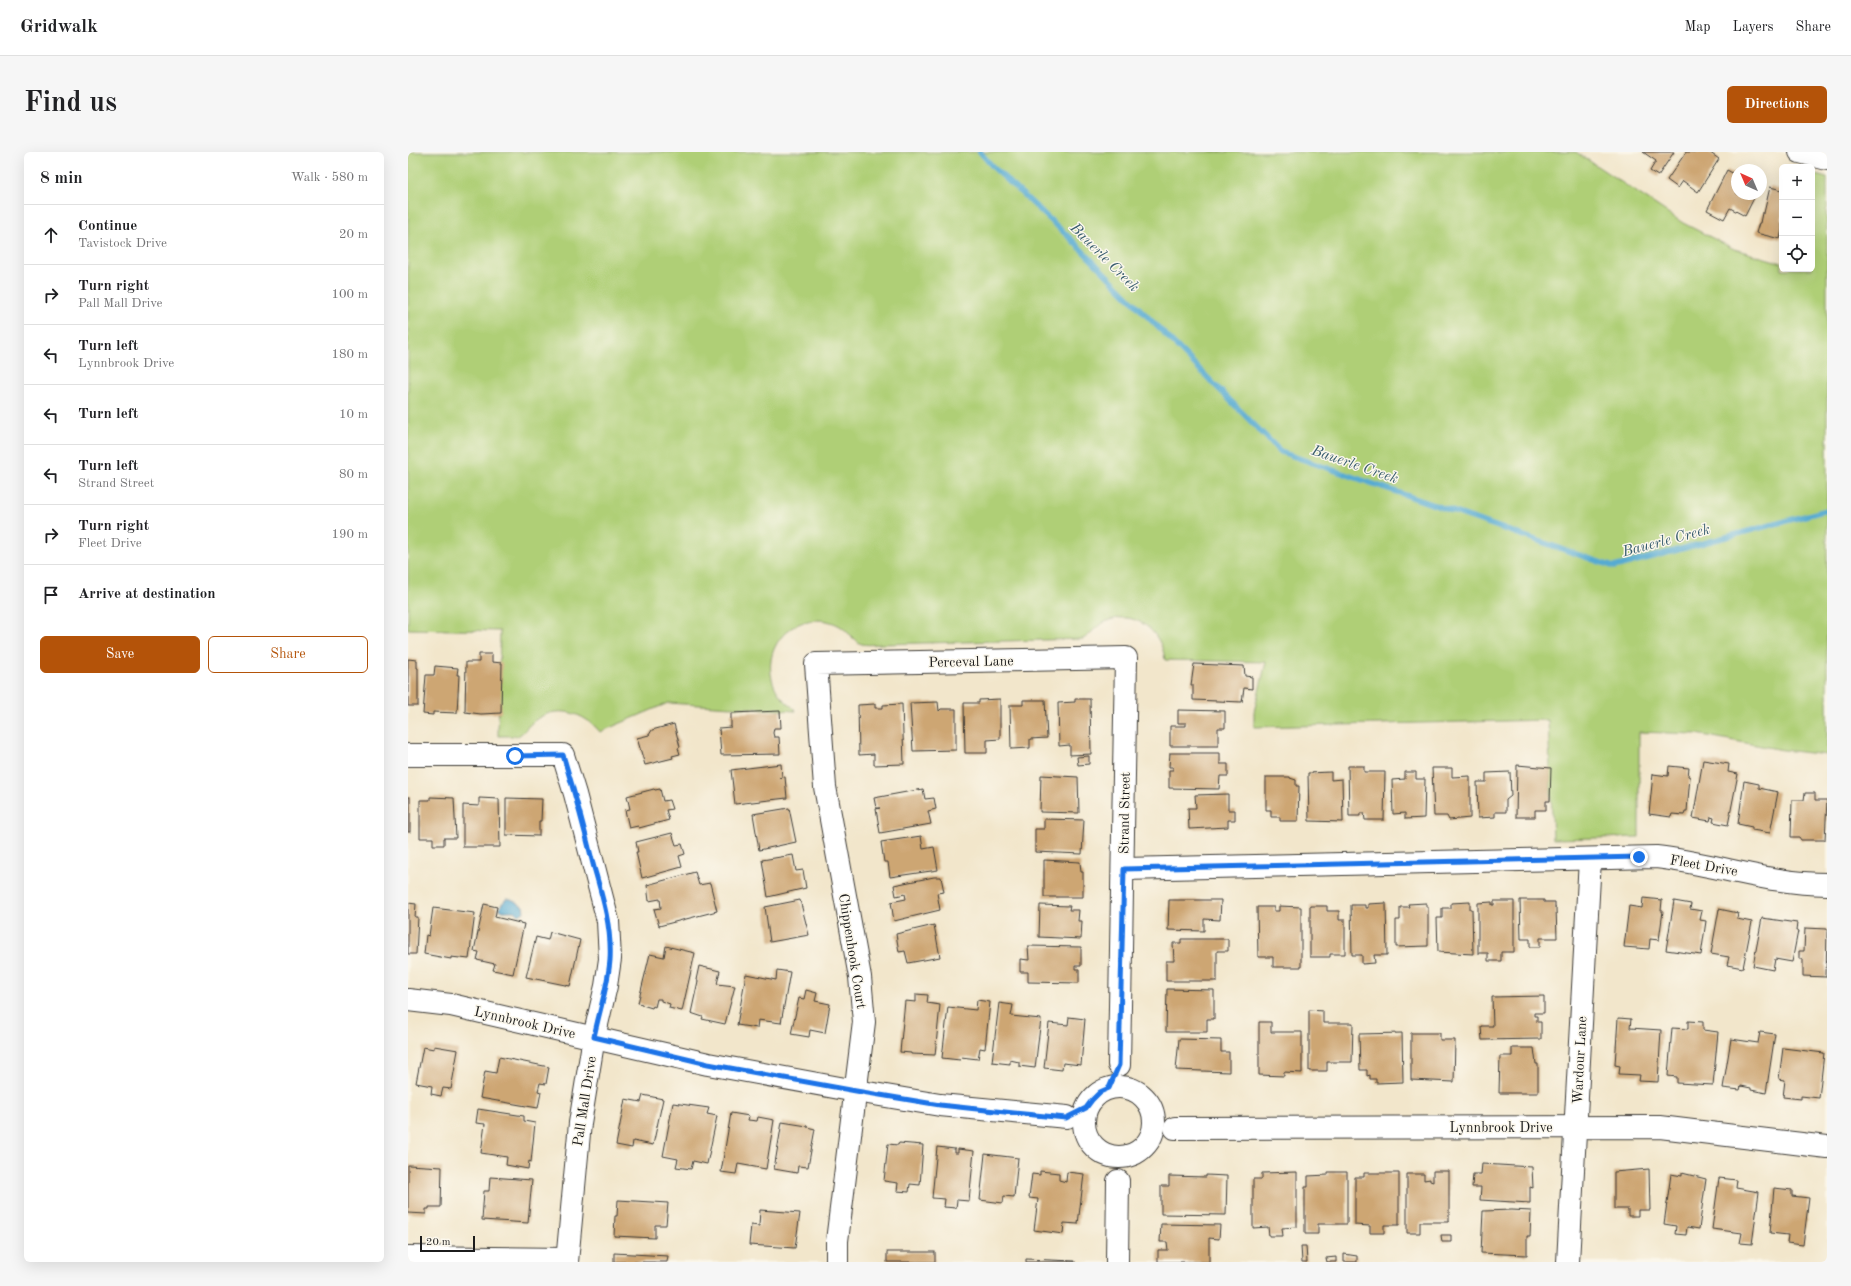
<!DOCTYPE html>
<meta charset="utf-8">
<style>
body{margin:0;font-family:"Old Standard TT",serif;background:#f6f6f6;color:#202124}
.controls{position:absolute;right:12px;top:12px;display:grid;overflow:hidden;border-radius:6px;box-shadow:0 4px 16px #0002}
.controls button{width:36px;height:36px;display:grid;place-items:center;padding:0;border:0;border-bottom:1px solid #e0e0e0;background:#fff;color:#202124;font:20px sans-serif}
.compass{position:absolute;left:1323px;top:12px;width:36px;height:36px;border-radius:50%;background:#fff;box-shadow:0 4px 16px #0002;rotate:316deg}
.scale{position:absolute;left:12px;bottom:10px;width:55px;box-sizing:border-box;padding-left:4px;border:2px solid #1c1c1c;border-top:0;font-size:11px;line-height:14px;white-space:nowrap;color:#1c1c1c;-webkit-text-stroke:3px #fbf7ec;paint-order:stroke}
.stop{position:absolute;width:12px;height:12px;margin:-9px;border:3px solid #1a73e8;border-radius:50%;background:#fff}
.stop.end{background:#1a73e8;border-color:#fff;box-shadow:0 1px 4px #0008}
.list{margin:0;padding:0;list-style:none}
h2{display:flex;justify-content:space-between;align-items:center;height:52px;margin:0;padding:0 16px;font-size:17px}
h2 small{font-size:13px;font-weight:400;color:#757577}
.list li{display:grid;grid-template-columns:26px 1fr auto;gap:12px;align-items:center;box-sizing:border-box;height:60px;padding:0 16px;border-top:1px solid #e0e0e0}
.list b{display:block;font-size:15px;white-space:nowrap}
.list p{margin:0;font-size:13px;white-space:nowrap;color:#757577}
.list em{font-size:13px;font-style:normal;color:#757577}
.actions{display:flex;gap:8px;padding:12px 16px}
.actions a{flex:1;padding:9px 0;border:1px solid #b45309;border-radius:6px;text-align:center;font-size:14px;color:#b45309}
.actions .main{background:#b45309;color:#fff}
.icon{flex:none;width:22px;height:22px;fill:none;stroke:currentColor;stroke-width:2;stroke-linecap:round;stroke-linejoin:round}
.map{position:relative;flex:none;width:1419px;height:1110px;overflow:hidden;border-radius:6px}
header{display:flex;align-items:center;gap:24px;box-sizing:border-box;height:56px;padding:0 20px;background:#fff;border-bottom:1px solid #e0e0e0}
header strong{font-size:19px}
nav{display:flex;gap:22px;margin-inline-start:auto;font-size:14px}
.intro{display:flex;align-items:center;justify-content:space-between;box-sizing:border-box;height:96px;padding:0 24px}
h1{margin:0;font-size:28px}
.button{padding:10px 18px;border-radius:6px;background:#b45309;color:#fff;font-size:14px;font-weight:700}
main{display:flex;gap:24px;padding:0 24px}
aside{flex:1;background:#fff;border-radius:6px;box-shadow:0 4px 16px #0002}
.map>svg:first-child{display:block}
.green{fill:#afcf76;stroke:#667649}
.water{fill:#57abd2;stroke:#3a6477}
.lines{fill:none;stroke-linecap:round;stroke-linejoin:round}
.stream{stroke:#57abd2;stroke-width:5.5}
.building{fill:#cda673}
.minor-casing{stroke:#3c3a36;stroke-width:24}
.minor{stroke:#fff;stroke-width:22}
.route{stroke:#1a73e8;stroke-width:5}
.labels{text-anchor:middle;stroke-width:3;stroke-linejoin:round;paint-order:stroke}
.street-label{font-size:14px;fill:#1c1c1c;stroke:#fbf7ec}
.water-label{font-size:15px;font-style:italic;fill:#375c6e;stroke:#fbf7ec}
</style>
<header>
<strong>Gridwalk</strong>
<nav><a>Map</a><a>Layers</a><a>Share</a></nav>
</header>
<div class="intro"><h1>Find us</h1><a class="button">Directions</a></div>
<main>
<aside>
<h2>8 min<small>Walk · 580 m</small></h2>
<ul class="list">
<li><svg class="icon" aria-label="ahead" viewBox="0 0 24 24"><path d="M12 20V5M6 11l6-6 6 6"/></svg><div><b>Continue</b><p>Tavistock Drive</p></div><em>20 m</em></li>
<li><svg class="icon" aria-label="right" viewBox="0 0 24 24"><path d="M7 20v-9h11M14 6l5 5-5 5"/></svg><div><b>Turn right</b><p>Pall Mall Drive</p></div><em>100 m</em></li>
<li><svg class="icon" aria-label="left" viewBox="0 0 24 24"><path d="M17 20v-9H6M10 6l-5 5 5 5"/></svg><div><b>Turn left</b><p>Lynnbrook Drive</p></div><em>180 m</em></li>
<li><svg class="icon" aria-label="left" viewBox="0 0 24 24"><path d="M17 20v-9H6M10 6l-5 5 5 5"/></svg><div><b>Turn left</b></div><em>10 m</em></li>
<li><svg class="icon" aria-label="left" viewBox="0 0 24 24"><path d="M17 20v-9H6M10 6l-5 5 5 5"/></svg><div><b>Turn left</b><p>Strand Street</p></div><em>80 m</em></li>
<li><svg class="icon" aria-label="right" viewBox="0 0 24 24"><path d="M7 20v-9h11M14 6l5 5-5 5"/></svg><div><b>Turn right</b><p>Fleet Drive</p></div><em>190 m</em></li>
<li><svg class="icon" aria-label="arrive" viewBox="0 0 24 24"><path d="M6 21V4h12l-3 4 3 4H6"/></svg><div><b>Arrive at destination</b></div></li>
</ul>
<div class="actions"><a class="main">Save</a><a>Share</a></div>
</aside>
<div class="map">
<svg width="1419" height="1110" viewBox="0 0 1419 1110">
<rect width="100%" height="100%" fill="#fbf7ec"/>
<filter id="ink" filterUnits="userSpaceOnUse"><feTurbulence type="fractalNoise" baseFrequency=".025" numOctaves="2"/><feDisplacementMap in="SourceGraphic" scale="8" xChannelSelector="R" yChannelSelector="G"/><feConvolveMatrix kernelMatrix="1 2 1 2 8 2 1 2 1" color-interpolation-filters="sRGB"/></filter>
<filter id="wash" filterUnits="userSpaceOnUse"><feTurbulence type="fractalNoise" baseFrequency=".012" numOctaves="4" result="noise"/><feDisplacementMap in="SourceGraphic" scale="16" xChannelSelector="R" yChannelSelector="G"/><feGaussianBlur stdDeviation="0.9" result="paint"/><feColorMatrix in="noise" values="0 0 0 0 0 0 0 0 0 0 0 0 0 0 0 0 0 1.4 0 .05"/><feComposite in="paint" operator="in"/></filter>
<g filter="url(#wash)">
<rect width="100%" height="100%" fill="#f2e6cb"/>
<!-- green -->
<path class="green" d="M 0,0 L 1168,0 L 1275,71 L 1326,97 L 1374,111 L 1374,117 L 1404,117 L 1404,22 L 1419,26 L 1419,57 L 1418,58 L 1419,81 L 1419,603 L 1375,598 L 1289,582 L 1231,580 L 1231,685 L 1145,687 L 1140,568 L 846,575 L 846,560 L 858,510 L 757,508 C 754,479 726,456 697,470 C 687,474 683,483 675,487 L 475,492 C 468,492 457,494 451,491 C 444,487 439,478 432,474 C 409,461 379,470 367,495 C 359,512 362,532 374,546 C 379,551 384,554 388,559 L 260,551 L 192,580 C 176,560 148,552 126,569 C 120,573 117,580 110,584 L 90,584 L 92,479 L 0,477 Z"/>
<!-- water -->
<polygon class="water" points="98,747 103,747 115,754 116,760 111,763 106,759 95,759 92,757 93,753"/>
<g class="lines">
<!-- stream -->
<polyline class="stream" points="572,0 585,15 663,87 873,300 1206,415 1419,358"/>
</g>
<g id="blocks">
<!-- building -->
<g class="building">
<polygon points="1235,0 1266,0 1250,24 1242,19 1248,9"/>
<polygon points="1278,0 1301,0 1311,7 1290,40 1275,29 1270,36 1259,28"/>
<polygon points="1319,18 1328,23 1329,20 1329,42 1348,42 1337,64 1322,56 1316,67 1299,58"/>
<polygon points="1362,35 1374,38 1374,78 1372,87 1348,81 1351,71 1352,71 1354,61 1356,61"/>
<polygon points="71,502 84,502 84,510 94,511 93,561 73,562 57,560 58,510 71,510"/>
<polygon points="0,507 9,508 9,516 10,516 10,554 0,554"/>
<polygon points="786,512 836,514 837,524 844,525 844,537 836,536 834,550 785,548 785,533 783,533"/>
<polygon points="27,514 50,516 49,523 51,523 49,561 25,560 25,563 15,562 18,523 26,523"/>
<polygon points="592,547 592,587 579,588 579,601 557,601 556,551 571,551 571,548"/>
<polygon points="667,547 682,547 683,602 662,603 662,593 651,594 650,551 667,550"/>
<polygon points="615,548 637,548 639,586 622,587 622,596 603,597 602,553 615,553"/>
<polygon points="530,550 531,559 533,557 548,557 548,598 505,599 502,551"/>
<polygon points="467,552 467,556 475,556 475,553 494,552 496,612 466,613 466,602 451,603 450,553"/>
<polygon points="770,558 817,559 817,576 810,576 810,594 762,594 762,574 778,574 778,571 770,571"/>
<polygon points="372,559 373,576 366,576 365,581 366,585 371,585 372,602 313,603 311,576 323,575 323,561"/>
<polygon points="266,572 272,595 270,596 272,602 264,604 265,606 237,613 229,586 241,583 244,578"/>
<polygon points="762,601 812,601 812,612 820,612 820,624 812,624 811,637 761,636 761,618 765,618 765,615 761,615"/>
<polygon points="681,604 681,612 670,613 669,605"/>
<polygon points="1295,608 1321,612 1320,620 1330,622 1320,673 1305,670 1306,666 1303,665 1302,669 1285,666"/>
<polygon points="373,612 374,625 371,626 377,625 379,646 327,652 323,618"/>
<polygon points="1109,613 1143,616 1142,649 1138,649 1138,658 1127,658 1127,665 1108,665"/>
<polygon points="940,614 956,614 956,620 977,620 976,668 957,668 956,661 952,661 952,664 941,664"/>
<polygon points="1261,614 1281,616 1280,624 1282,625 1279,659 1277,659 1276,663 1264,662 1263,665 1241,662 1245,622 1260,624"/>
<polygon points="1024,616 1044,616 1044,625 1062,624 1062,666 1041,668 1039,664 1026,664"/>
<polygon points="923,620 923,628 934,627 935,670 901,669 900,621"/>
<polygon points="997,620 1008,620 1008,627 1017,627 1016,666 997,667 997,661 985,662 984,628 997,627"/>
<polygon points="1102,620 1103,644 1098,648 1098,660 1087,660 1087,665 1070,666 1069,630 1078,630 1078,621"/>
<polygon points="633,623 670,625 671,661 632,660"/>
<polygon points="858,625 882,625 882,626 888,628 888,634 891,634 890,669 872,669 872,665 863,665 863,658 858,658"/>
<polygon points="1336,629 1351,632 1351,636 1370,640 1362,681 1344,678 1344,675 1330,672"/>
<polygon points="246,637 247,638 252,637 255,649 261,648 264,657 258,658 261,668 231,676 230,674 221,676 217,658 222,657 219,644"/>
<polygon points="515,637 517,647 526,646 528,657 520,659 523,672 472,681 468,657 472,656 468,656 466,646"/>
<polygon points="1397,641 1407,641 1407,648 1419,648 1417,688 1393,688 1391,685 1383,685 1384,648 1396,648"/>
<polygon points="820,642 820,658 827,658 827,668 820,668 820,675 781,677 780,656 788,656 787,643"/>
<rect x="0" y="645" width="2" height="35"/>
<polygon points="22,645 46,646 48,686 36,686 36,693 25,693 25,686 12,686 12,648 22,648"/>
<polygon points="71,646 91,647 92,695 55,695 55,653 71,654"/>
<polygon points="98,646 134,647 133,669 131,669 131,684 98,683"/>
<polygon points="381,656 388,690 351,698 345,662"/>
<polygon points="636,667 676,668 674,702 627,700 627,677 636,677"/>
<polygon points="264,681 268,693 274,692 277,702 271,704 274,715 234,726 228,700 230,700 228,690"/>
<polygon points="513,684 515,697 526,695 530,718 482,725 480,710 476,710 473,690"/>
<polygon points="385,703 388,719 395,718 398,736 360,745 354,708"/>
<polygon points="636,708 672,710 673,720 675,720 675,745 636,745"/>
<polygon points="287,720 291,733 302,731 309,759 251,774 246,757 253,756 252,747 241,749 239,733"/>
<polygon points="526,725 533,725 536,740 529,741 532,758 486,769 483,750 498,747 497,742 488,744 486,733"/>
<polygon points="1235,746 1254,748 1253,759 1255,759 1251,788 1242,787 1241,797 1216,795 1221,754 1234,756"/>
<polygon points="392,748 401,783 362,790 357,755"/>
<polygon points="761,748 813,748 812,768 796,767 796,779 760,778"/>
<polygon points="1112,748 1136,748 1136,750 1147,750 1147,756 1148,756 1149,786 1132,786 1132,795 1122,795 1122,787 1113,787"/>
<polygon points="1086,749 1106,749 1106,800 1093,800 1093,809 1080,809 1080,801 1070,801 1070,751 1084,750 1084,753 1086,753"/>
<polygon points="1266,749 1283,752 1282,757 1294,759 1292,768 1298,769 1293,803 1258,798"/>
<polygon points="1062,750 1062,757 1064,757 1065,802 1030,800 1029,766 1034,766 1034,756 1043,756 1043,751"/>
<polygon points="0,751 8,752 7,765 10,765 8,802 0,802"/>
<polygon points="978,751 979,803 966,803 967,811 954,812 954,803 944,803 943,753 957,753 957,756 960,756 960,752"/>
<polygon points="1018,751 1018,755 1020,755 1020,794 988,795 988,768 992,768 992,755 1001,755 1000,752"/>
<polygon points="76,752 89,755 87,765 116,772 105,822 85,818 87,812 69,808 71,800 66,799"/>
<polygon points="632,753 662,754 661,758 671,758 670,769 674,769 673,787 631,785"/>
<polygon points="871,754 893,755 893,815 865,815 865,805 850,805 849,755 866,755 866,759 871,759"/>
<polygon points="902,754 919,754 919,759 931,759 931,768 937,768 937,802 922,802 922,805 902,805"/>
<polygon points="25,756 67,761 61,807 43,805 43,807 16,802 18,783 21,784"/>
<polygon points="1311,757 1330,761 1329,767 1344,770 1335,816 1319,813 1321,805 1303,802"/>
<polygon points="1354,766 1389,771 1388,779 1390,779 1384,810 1367,807 1365,818 1345,814"/>
<polygon points="526,773 532,805 500,811 497,799 491,800 488,782"/>
<polygon points="1397,776 1419,777 1418,825 1395,824 1395,807 1391,807 1391,799 1396,799"/>
<polygon points="142,780 172,788 162,834 118,825 128,785 140,788"/>
<polygon points="773,787 820,787 820,799 809,799 809,829 758,829 758,809 766,809 765,791 773,791"/>
<polygon points="258,794 287,801 274,859 261,856 262,852 253,849 253,847 249,847 247,855 245,854 244,856 234,853 234,852 230,851 242,802 256,805"/>
<polygon points="620,794 673,795 673,814 667,814 667,817 671,817 671,831 620,830 620,820 612,820 612,807 621,808"/>
<polygon points="291,814 312,819 309,832 327,834 317,872 294,867 295,865 283,861 290,829 288,828"/>
<polygon points="369,818 382,820 373,871 350,868 349,876 329,873 338,822 368,828"/>
<polygon points="759,837 806,838 806,867 799,867 799,880 758,880"/>
<polygon points="398,838 409,841 407,849 422,852 417,881 402,878 401,885 383,882 391,846 396,847"/>
<polygon points="508,842 520,843 519,851 532,853 527,903 503,902 503,901 492,900 497,849 508,850"/>
<polygon points="1136,844 1136,861 1126,861 1126,864 1129,864 1129,870 1133,870 1133,887 1074,888 1073,874 1085,874 1084,845"/>
<polygon points="569,848 582,850 577,897 572,896 570,907 553,905 552,908 534,906 540,855 568,858"/>
<polygon points="591,851 605,853 603,864 633,867 627,916 611,914 611,910 602,908 602,912 584,910"/>
<polygon points="901,858 915,859 915,871 945,871 944,910 919,910 919,919 901,919"/>
<polygon points="661,865 677,867 673,913 655,911 654,918 636,916 641,871 660,873"/>
<polygon points="1210,866 1223,867 1222,876 1253,878 1250,930 1231,929 1232,923 1211,922 1212,914 1207,913"/>
<polygon points="1280,869 1295,870 1295,878 1310,880 1305,933 1269,931 1269,925 1260,924 1264,876 1280,877"/>
<polygon points="851,870 863,870 863,880 894,880 894,921 876,920 876,924 851,923"/>
<polygon points="1352,880 1367,882 1358,941 1343,938 1343,936 1333,934 1332,938 1315,936 1323,887 1350,891"/>
<polygon points="994,881 995,930 968,931 968,927 962,927 962,923 959,924 959,918 952,918 951,882"/>
<polygon points="1003,881 1032,881 1032,888 1047,888 1046,930 1003,928"/>
<polygon points="771,887 813,888 813,900 821,900 821,920 768,918"/>
<polygon points="26,894 50,898 43,937 35,936 33,944 23,942 24,934 8,931 15,895 26,897"/>
<polygon points="1104,896 1126,896 1128,912 1130,912 1130,941 1091,941 1092,904 1104,904"/>
<polygon points="1375,896 1416,901 1411,946 1393,944 1393,947 1375,945 1377,928 1371,927"/>
<polygon points="91,905 141,915 138,932 132,931 130,939 133,940 130,956 72,946 77,919 88,921"/>
<polygon points="235,943 255,947 245,993 225,989 224,996 208,993 217,947 233,950"/>
<polygon points="265,951 301,956 299,962 309,964 299,1012 285,1009 283,1017 268,1015 270,1007 255,1004"/>
<polygon points="70,957 116,964 116,969 127,971 123,1010 121,1009 120,1017 98,1013 99,1005 73,1001 77,972 68,971"/>
<polygon points="323,961 341,964 340,968 349,969 350,965 366,968 358,1017 330,1012 328,1022 313,1020"/>
<polygon points="374,970 399,974 399,975 407,977 400,1015 390,1014 389,1021 366,1017"/>
<polygon points="491,991 515,993 512,1033 502,1032 501,1040 489,1039 490,1031 476,1029 480,992 490,993"/>
<polygon points="529,995 547,997 547,1001 550,1001 550,997 566,999 561,1049 549,1048 548,1056 536,1055 537,1047 524,1046"/>
<polygon points="577,1002 610,1006 606,1045 596,1044 595,1051 572,1048"/>
<polygon points="1074,1012 1124,1015 1125,1036 1122,1035 1122,1051 1072,1048 1073,1035 1064,1035 1065,1022 1073,1022"/>
<polygon points="0,1013 34,1015 33,1055 21,1055 21,1057 18,1057 18,1062 0,1061"/>
<polygon points="1241,1017 1242,1058 1230,1058 1230,1064 1220,1064 1220,1057 1206,1057 1206,1020"/>
<polygon points="632,1019 651,1021 651,1028 658,1030 659,1020 676,1022 670,1072 656,1071 655,1082 626,1078 630,1047 621,1046 624,1022 632,1023"/>
<polygon points="1025,1019 1041,1019 1041,1070 1012,1070 1012,1081 999,1081 999,1022 1016,1022 1016,1028 1022,1027 1022,1029 1025,1030"/>
<polygon points="889,1020 889,1075 874,1076 875,1084 861,1084 860,1075 845,1076 845,1027 854,1027 854,1021"/>
<polygon points="920,1020 939,1020 939,1072 910,1072 910,1082 897,1082 897,1035 900,1035 900,1024 920,1023"/>
<polygon points="956,1021 991,1021 991,1073 976,1073 976,1081 962,1081 962,1074 947,1073 947,1025 956,1025"/>
<polygon points="1274,1021 1298,1027 1291,1077 1279,1075 1278,1083 1267,1082 1268,1074 1256,1072 1263,1022 1274,1024"/>
<polygon points="798,1023 819,1024 818,1063 753,1062 753,1034 761,1034 761,1024 798,1025"/>
<polygon points="82,1025 124,1028 120,1071 74,1068 76,1039 81,1039"/>
<polygon points="1311,1026 1329,1028 1328,1036 1351,1040 1344,1092 1332,1091 1334,1081 1304,1077"/>
<polygon points="1366,1036 1384,1038 1384,1044 1401,1046 1395,1093 1379,1091 1380,1083 1362,1081"/>
<polygon points="210,1048 260,1051 258,1073 247,1073 247,1086 206,1084 207,1064 209,1064"/>
<polygon points="352,1058 392,1061 387,1096 341,1093 343,1073 351,1074"/>
<polygon points="1104,1058 1123,1059 1122,1084 1119,1084 1119,1103 1073,1101 1075,1059"/>
<polygon points="753,1072 812,1073 811,1087 801,1086 801,1110 750,1110 750,1098 760,1098 759,1090 752,1090"/>
<polygon points="1033,1083 1043,1083 1043,1090 1034,1090"/>
<polygon points="893,1094 898,1094 899,1110 894,1110"/>
<rect x="479" y="1100" width="48" height="10"/>
<polygon points="206,1101 260,1104 259,1110 206,1110"/>
<polygon points="936,1102 949,1104 949,1110 936,1110"/>
<polygon points="928,1105 928,1110 919,1110 918,1106"/>
<polygon points="618,1107 667,1109 667,1110 618,1110"/>
</g>
</g>
</g>
<g filter="url(#ink)">
<use href="#blocks" fill-opacity="0" stroke="#3c3a36" stroke-width="1"/>
<g class="lines">
<defs>
<g id="minor">
<polyline points="1392,0 1419,7"/>
<polyline points="0,603 155,603 167,642 200,769 202,807 198,834 186,885 172,971 159,1110"/>
<path d="M 716,717 L 1248,705 C 1305,711 1361,732 1419,732"/>
<polyline points="0,848 43,853 300,912 448,939 532,953 659,965"/>
<circle cx="711" cy="970" r="35"/>
<polyline points="767,976 1252,975 1419,995"/>
<polyline points="0,1105 159,1107"/>
<polyline points="429,1110 429,1089 456,870 452,825 417,635 408,512 718,506 711,913"/>
<polyline points="709,1110 710,1029"/>
<polyline points="1160,1110 1182,707"/>
</g>
</defs>
<!-- minor casing -->
<use href="#minor" class="minor-casing"/>
<!-- minor -->
<use href="#minor" class="minor"/>
</g>
</g>
<g class="lines" filter="url(#ink)">
<!-- route -->
<path class="route" d="M 107,604 L 155,603 C 166,639 176,675 185,712 C 194,743 204,775 202,808 C 200,834 191,860 186,885 L 300,912 L 448,939 L 532,953 L 606,961 L 658,966 L 678,956 L 684,948 L 692,940 L 701,936 L 711,913 L 716,717 L 1231,705"/>
</g>
<g class="labels">
<!-- street labels -->
<g class="street-label">
<text transform="translate(563 509) rotate(-1)" y="5">Perceval Lane</text>
<text transform="translate(716 661) rotate(-89)" y="5">Strand Street</text>
<text transform="translate(1296 713) rotate(10)" y="5">Fleet Drive</text>
<text transform="translate(445 799) rotate(81)" y="5">Chippenhook Court</text>
<text transform="translate(117 870) rotate(13)" y="5">Lynnbrook Drive</text>
<text transform="translate(1171 908) rotate(-87)" y="5">Wardour Lane</text>
<text transform="translate(176 949) rotate(-81)" y="5">Pall Mall Drive</text>
<text x="1093" y="980">Lynnbrook Drive</text>
</g>
<!-- water labels -->
<g class="water-label">
<text transform="translate(697 105) rotate(45)" y="5">Bauerle Creek</text>
<text transform="translate(947 312) rotate(19)" y="5">Bauerle Creek</text>
<text transform="translate(1258 388) rotate(-15)" y="5">Bauerle Creek</text>
</g>
</g>
</svg>
<div class="controls">
<button>+</button>
<button>−</button>
<button><svg class="icon" aria-label="locate" viewBox="0 0 24 24"><circle cx="12" cy="12" r="6"/><path d="M12 2v4M12 18v4M2 12h4M18 12h4"/></svg></button>
</div>
<svg class="compass" viewBox="-18 -18 36 36"><path d="M0-13l5 13h-10z" fill="#e53935"/><path d="M0 13l5-13h-10z" fill="#757577"/></svg>
<div class="scale">20 m</div>
<div class="stop" style="left:107px;top:604px"></div>
<div class="stop end" style="left:1231px;top:705px"></div>
</div>
</main>
